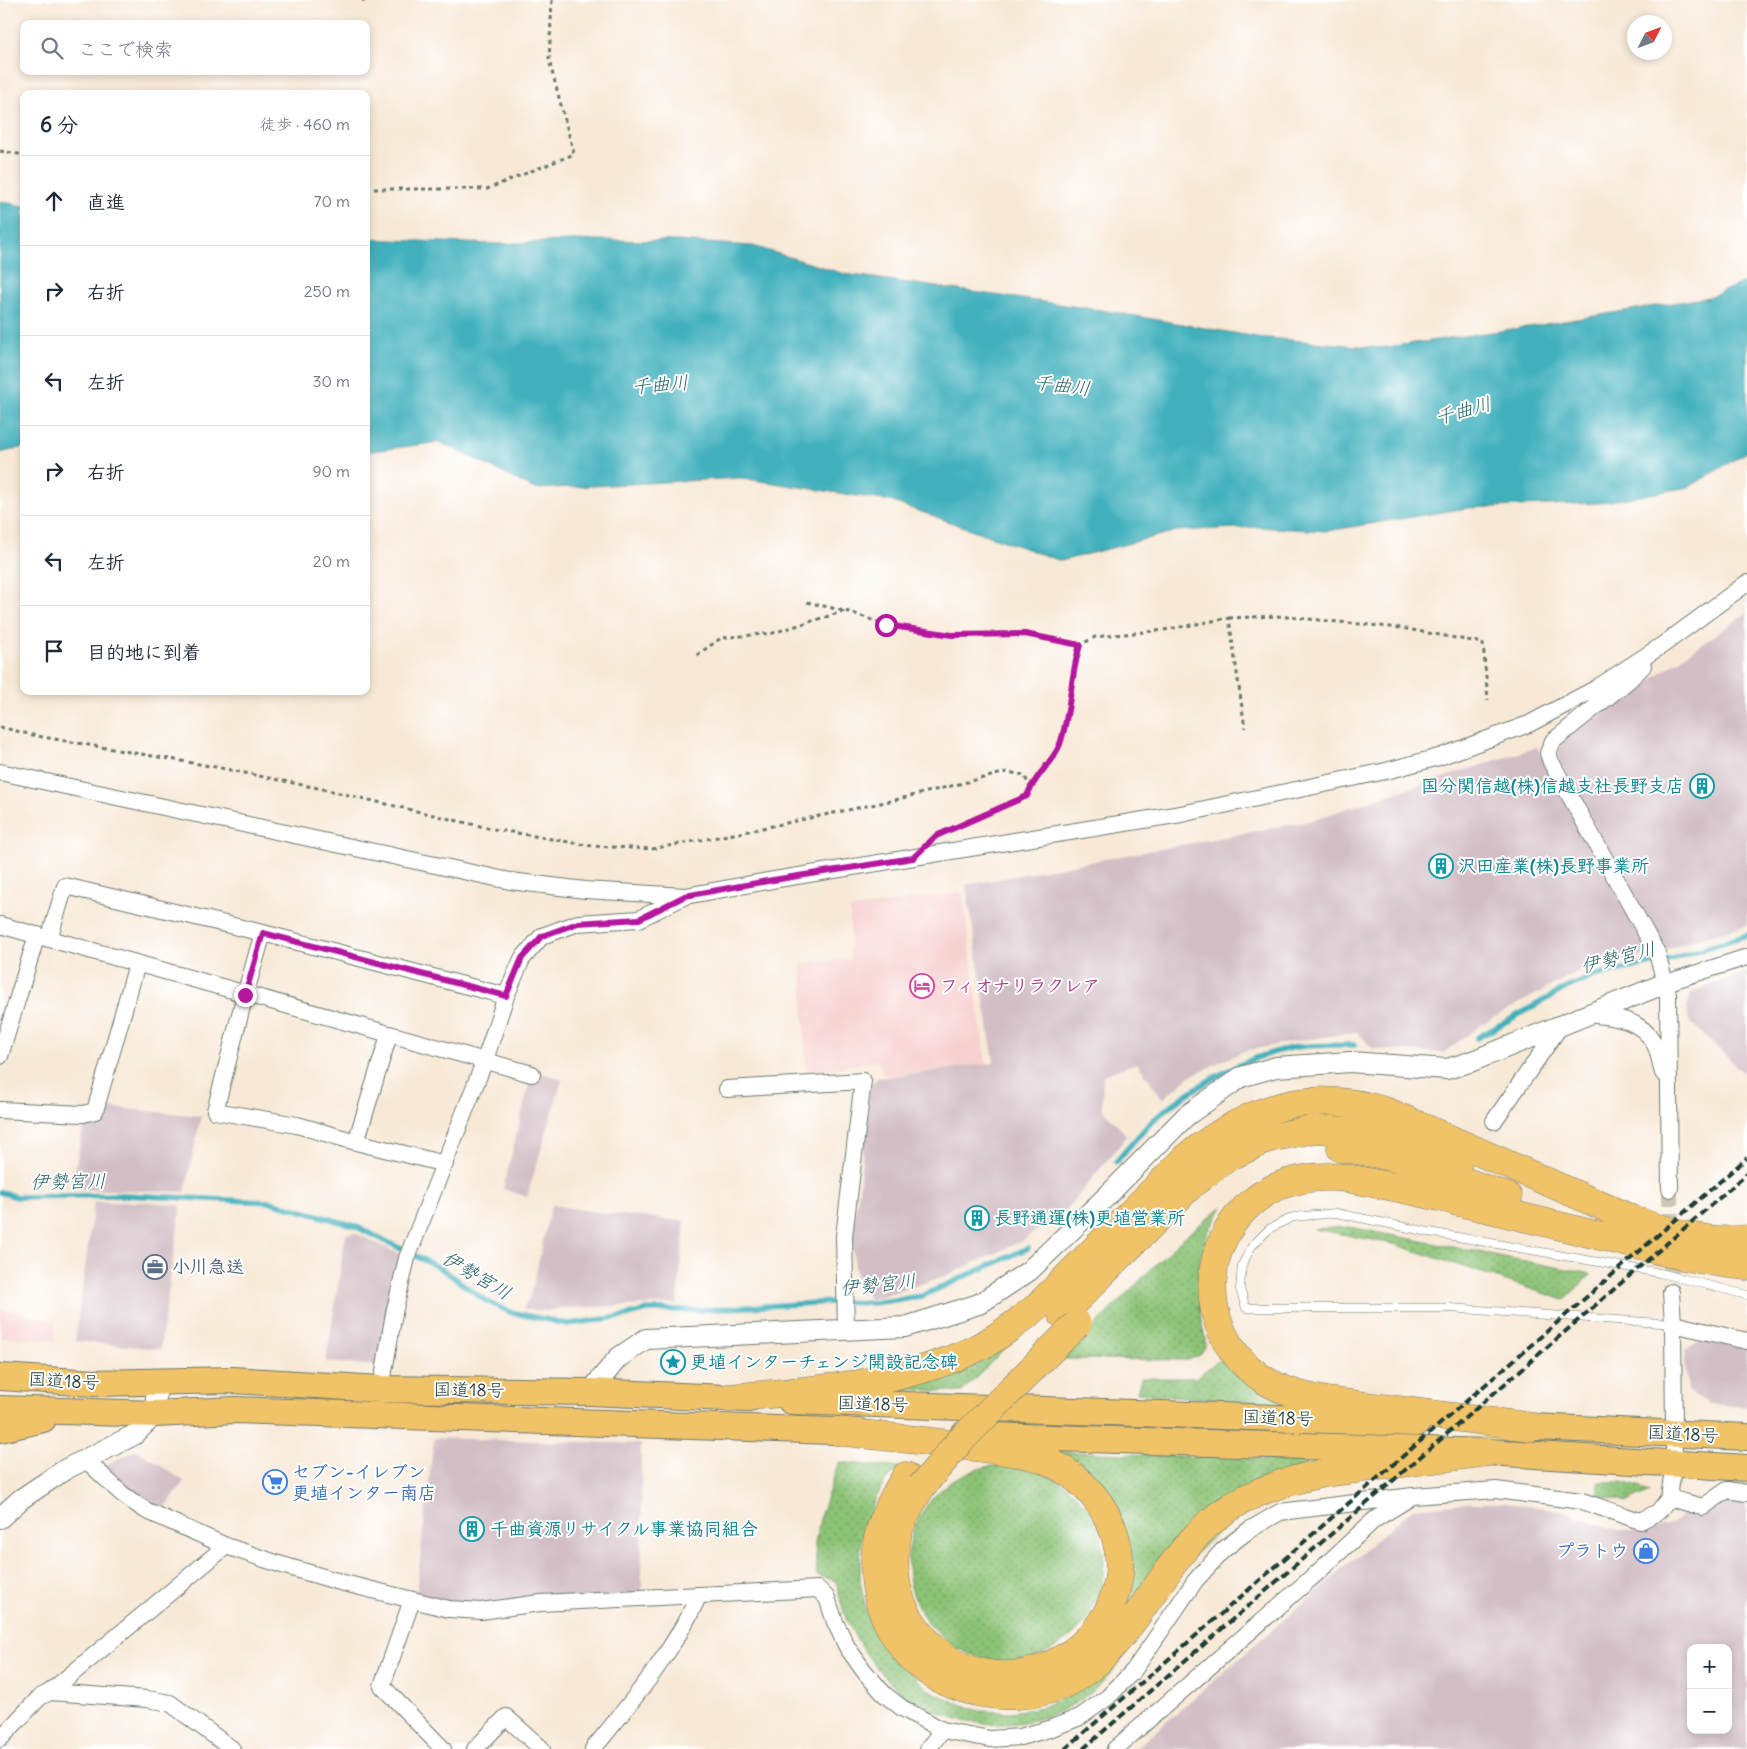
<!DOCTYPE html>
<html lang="ja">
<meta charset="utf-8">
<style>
body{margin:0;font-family:Delius,"Klee One",sans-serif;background:#f6f6f7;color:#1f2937}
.controls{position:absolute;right:15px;bottom:15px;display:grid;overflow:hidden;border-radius:10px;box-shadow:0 2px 8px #0003}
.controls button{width:45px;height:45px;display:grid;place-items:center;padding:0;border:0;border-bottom:1px solid #e0e1e3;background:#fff;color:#1f2937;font:25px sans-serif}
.compass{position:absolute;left:1627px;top:15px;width:45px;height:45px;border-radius:50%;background:#fff;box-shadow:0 2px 8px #0003;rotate:48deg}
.stop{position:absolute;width:15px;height:15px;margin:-11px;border:4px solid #b5179e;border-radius:50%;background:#fff}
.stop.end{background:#b5179e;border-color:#fff;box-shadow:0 1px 5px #0008}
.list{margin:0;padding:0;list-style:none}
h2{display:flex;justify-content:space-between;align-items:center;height:65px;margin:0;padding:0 20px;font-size:21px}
h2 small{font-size:16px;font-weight:400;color:#747a83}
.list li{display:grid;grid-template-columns:32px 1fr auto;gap:15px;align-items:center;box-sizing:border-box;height:90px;padding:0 20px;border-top:1px solid #e0e1e3}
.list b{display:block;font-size:19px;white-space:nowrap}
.list em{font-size:16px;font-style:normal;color:#747a83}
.icon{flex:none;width:28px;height:28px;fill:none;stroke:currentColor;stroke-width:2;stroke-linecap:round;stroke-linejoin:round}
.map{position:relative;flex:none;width:1747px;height:1749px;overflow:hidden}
.search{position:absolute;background:#fff;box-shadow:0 2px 8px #0003;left:20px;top:20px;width:350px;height:55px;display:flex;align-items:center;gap:12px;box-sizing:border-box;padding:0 18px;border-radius:10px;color:#747a83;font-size:19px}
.panel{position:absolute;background:#fff;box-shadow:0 2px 8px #0003;left:20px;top:90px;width:350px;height:605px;border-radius:10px}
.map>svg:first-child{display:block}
.built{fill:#f7d0cf}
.industrial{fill:#d2bec5;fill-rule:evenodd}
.grass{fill:url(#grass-dots);stroke:#568055}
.water{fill:#41b0bd;stroke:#307678}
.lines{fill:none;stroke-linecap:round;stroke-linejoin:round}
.stream{stroke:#41b0bd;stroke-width:5.5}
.minor-tunnel{stroke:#cdc7b6;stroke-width:16;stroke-dasharray:16 8;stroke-linecap:butt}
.service-casing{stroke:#6b796d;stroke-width:9}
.minor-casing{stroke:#6b796d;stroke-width:18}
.tertiary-casing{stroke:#6b796d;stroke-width:22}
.trunk-casing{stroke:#6b796d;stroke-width:28}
.motorway-casing{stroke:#6b796d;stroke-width:29}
.path{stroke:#6b796d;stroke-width:3;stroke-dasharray:4 4;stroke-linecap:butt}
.service{stroke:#fff;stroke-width:8}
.minor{stroke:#fff;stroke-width:16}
.tertiary{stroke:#fff;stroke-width:20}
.trunk{stroke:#f1c369;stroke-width:26}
.motorway{stroke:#f1c369;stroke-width:28}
.rail{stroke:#1f3d34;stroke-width:4;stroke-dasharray:8 4;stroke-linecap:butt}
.motorway-bridge-casing{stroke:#6b796d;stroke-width:29;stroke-linecap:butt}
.motorway-bridge{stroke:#f1c369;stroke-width:28}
.route{stroke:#b5179e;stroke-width:6}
.labels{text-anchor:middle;stroke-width:4;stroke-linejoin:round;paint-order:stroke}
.culture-label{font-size:18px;font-weight:bold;fill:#0d838f;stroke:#fff;text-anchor:start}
.hotel-label{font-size:18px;font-weight:bold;fill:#b23c85;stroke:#fff;text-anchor:start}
.service-label{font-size:18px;font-weight:bold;fill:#4e5e75;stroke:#fff;text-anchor:start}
.street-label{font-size:18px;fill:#1f3d34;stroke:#fff}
.shop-label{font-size:18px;font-weight:bold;fill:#366cbe;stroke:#fff;text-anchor:start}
.water-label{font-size:19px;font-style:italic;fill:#2b6564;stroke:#fff}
</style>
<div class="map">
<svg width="1747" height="1749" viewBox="0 0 1747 1749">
<defs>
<pattern id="grass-dots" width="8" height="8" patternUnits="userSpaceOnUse" patternTransform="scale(1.25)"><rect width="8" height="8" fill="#8cc376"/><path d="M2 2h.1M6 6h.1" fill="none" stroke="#72a062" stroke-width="1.8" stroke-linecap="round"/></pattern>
</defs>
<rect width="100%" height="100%" fill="#fff"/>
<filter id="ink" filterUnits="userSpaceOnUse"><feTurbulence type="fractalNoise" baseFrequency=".02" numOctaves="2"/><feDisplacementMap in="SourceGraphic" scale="10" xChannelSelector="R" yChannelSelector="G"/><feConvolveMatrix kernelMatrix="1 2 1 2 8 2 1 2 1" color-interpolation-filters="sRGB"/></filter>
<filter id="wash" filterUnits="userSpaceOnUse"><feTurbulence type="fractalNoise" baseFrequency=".0096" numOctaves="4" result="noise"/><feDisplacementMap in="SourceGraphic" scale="20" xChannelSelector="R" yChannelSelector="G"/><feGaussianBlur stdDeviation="1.12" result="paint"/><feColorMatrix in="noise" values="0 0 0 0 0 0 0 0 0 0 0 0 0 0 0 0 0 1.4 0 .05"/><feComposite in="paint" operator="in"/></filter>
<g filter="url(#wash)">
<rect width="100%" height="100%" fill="#f8e9d7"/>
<!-- built -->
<g class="built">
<polygon points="962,892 986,1064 884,1076 877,1060 806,1074 802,963 850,960 850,909"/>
<polygon points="0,1309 55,1321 55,1340 0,1337"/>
</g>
<!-- industrial -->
<g class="industrial">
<polygon points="1747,613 1747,925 1690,941 1663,951 1559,761 1558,749 1565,739"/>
<polygon points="1537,747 1650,954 1589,965 1484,1023 1443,1053 1373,1049 1357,1032 1304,1040 1244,1051 1190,1076 1163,1099 1137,1063 1103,1075 1102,1108 1127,1136 1067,1209 1022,1241 943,1277 870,1300 857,1282 851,1236 859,1191 869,1088 877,1078 994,1063 966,885 1305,822"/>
<polygon points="1747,972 1747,1076 1689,1021 1687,1007 1692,992"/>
<polygon points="535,1071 562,1080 527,1197 503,1189 530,1081"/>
<polygon points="103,1107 201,1116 185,1192 71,1189 85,1119 100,1122"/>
<polygon points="94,1202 147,1202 181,1205 160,1349 75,1341"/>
<polygon points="551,1205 603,1213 685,1221 677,1304 561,1308 547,1311 523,1309 531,1295"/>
<polygon points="355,1233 401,1255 379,1366 326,1362 346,1234"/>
<polygon points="1705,1338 1747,1349 1747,1407 1709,1404 1688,1391 1684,1350"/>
<polygon points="434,1438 641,1444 642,1594 479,1605 448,1602 416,1594"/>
<polygon points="137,1450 184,1481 163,1511 122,1489 101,1467"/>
<path d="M 1725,1498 L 1747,1501 L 1747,1749 L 1135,1749 L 1413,1508 L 1467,1503 L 1507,1503 L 1561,1510 L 1618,1531 L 1643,1531 L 1672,1522 L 1689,1511 ZM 1691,1648 L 1728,1648 L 1728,1730 L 1691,1730 Z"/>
</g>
<!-- grass -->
<g class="grass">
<polygon points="1223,1206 1208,1233 1198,1269 1200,1316 1205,1338 1205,1347 1200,1355 1188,1360 1061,1359 1177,1243"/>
<polygon points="1349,1227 1592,1274 1564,1300 1394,1244 1314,1229"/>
<polygon points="1013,1340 962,1392 891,1389"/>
<polygon points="1226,1354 1292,1401 1233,1401 1137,1393 1141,1378 1196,1378"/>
<polygon points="1044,1451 1304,1461 1307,1466 1284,1473 1118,1624 1113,1621 1124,1545"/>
<path d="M 839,1462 L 900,1468 L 886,1480 L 875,1500 L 861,1540 L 860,1581 L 866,1609 L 877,1636 L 903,1666 L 929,1690 L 952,1701 L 980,1711 L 1011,1712 L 1042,1707 L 1070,1695 L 1086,1682 L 1107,1671 L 1121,1661 C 1078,1719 1009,1738 942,1714 C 931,1710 917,1705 908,1698 C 883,1680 860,1648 847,1621 C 842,1609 839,1594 836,1581 L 817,1575 L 815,1543 L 821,1514 Z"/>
<circle cx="1006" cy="1563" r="98"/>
<polygon points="1600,1482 1623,1482 1650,1491 1627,1502 1596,1494"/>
</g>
<!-- water -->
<g class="water">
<polygon points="0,201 24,206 24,447 0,453"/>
<polygon points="366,239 495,244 594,240 677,241 753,246 845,274 1101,310 1257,337 1380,348 1534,326 1709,297 1747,281 1747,452 1689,487 1599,503 1467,508 1327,531 1258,527 1177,531 1061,561 890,501 741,478 535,489 440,442 366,452"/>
</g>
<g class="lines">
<!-- stream -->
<g class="stream">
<polyline points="1477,1038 1566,988 1597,975 1671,959 1747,935"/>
<path d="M 1116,1162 C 1132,1143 1149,1122 1169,1107 C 1207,1079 1250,1055 1297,1047 C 1315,1045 1335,1045 1354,1045"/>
<polyline points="0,1192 17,1197 123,1195 271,1202 355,1226 442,1269 486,1301 510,1312 568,1324 626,1316 647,1310 697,1310 833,1302 874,1303 922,1296 1028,1248"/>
</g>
</g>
</g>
<g filter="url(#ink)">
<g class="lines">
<!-- minor-tunnel -->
<polyline class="minor-tunnel" points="1670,1189 1671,1292"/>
<defs>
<polyline id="service" points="1673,1324 1450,1308 1246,1308 1240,1289 1242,1265 1252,1246 1269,1229 1293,1217 1336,1213 1424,1231 1660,1273 1747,1295"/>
<g id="minor">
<polyline points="1643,666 1629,680 1553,741 1548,753 1551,762 1657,953 1668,994 1670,1189"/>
<polyline points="0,772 510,881 585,890 685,896 773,880 1181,814 1386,771 1439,757 1529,724 1561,707 1595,689 1664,644 1747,583"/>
<polyline points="0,925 532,1074"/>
<polyline points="263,933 245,995 215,1111 297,1125 356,1142 445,1164"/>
<polyline points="49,939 65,886 263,933 506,996"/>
<polyline points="1666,983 1747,957"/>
<path d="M 1588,1014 C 1613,1017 1640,1018 1654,1043 C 1659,1051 1660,1063 1663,1073"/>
<polyline points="0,1056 37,935"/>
<polyline points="727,1089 863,1081 844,1236 846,1330"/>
<polyline points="0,1110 83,1114 95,1111 137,964"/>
<polyline points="1494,1121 1561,1025"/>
<polyline points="356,1142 389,1035"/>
<polyline points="1673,1324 1747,1341"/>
<polyline points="381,1389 394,1313 407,1258 485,1060 506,996 522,959 542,936 578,923 639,919 685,896"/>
<polyline points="86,1460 122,1494 145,1510 226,1546 282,1565 340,1582 449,1609 481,1611 540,1603 818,1589 827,1598 835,1622 847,1647 864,1671 884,1694 902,1708 942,1730 990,1739 1020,1737 1049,1729 1080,1717 1108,1697 1134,1670 1195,1581 1223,1550 1249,1530 1280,1512 1413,1496 1496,1490 1582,1501 1640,1521 1658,1512 1669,1498 1674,1462 1674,1433 1673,1324 1671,1292"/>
<polyline points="1669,1498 1703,1507 1727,1490 1747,1493"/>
<polyline points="412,1600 382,1686 443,1749"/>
<polyline points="50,1692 147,1699 170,1703 232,1749"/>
<polyline points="0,1739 40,1697 50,1692 226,1546"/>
<polyline points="475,1749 506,1717 542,1749"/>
<path d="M 593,1749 C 633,1700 673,1653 699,1595"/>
<polyline points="928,1749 942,1730"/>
<polyline points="1115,1749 1317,1573 1374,1520 1408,1499"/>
</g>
<g id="tertiary">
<polyline points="590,1392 618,1358 646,1339 905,1327 979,1304 1029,1271 1107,1196 1186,1116 1241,1077 1276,1067 1350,1062 1447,1069 1470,1062 1666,983"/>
<polyline points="0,1518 21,1499 66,1469 134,1435 155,1414 157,1382"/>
</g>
<g id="trunk">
<polyline points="0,1377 94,1383 233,1380 381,1389 590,1392 749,1399"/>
<polyline points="791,1401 1417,1423"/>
<polyline points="0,1409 155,1414 235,1410 860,1432"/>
<polyline points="1511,1426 1747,1437"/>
<polyline points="0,1429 43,1419"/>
<polyline points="963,1435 1488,1452 1747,1468"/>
</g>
<g id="motorway">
<path d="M 1341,1148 C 1397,1153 1455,1179 1508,1197"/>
<path d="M 1615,1214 C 1657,1228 1702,1245 1747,1239"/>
<polyline points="1062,1314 1192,1184 1228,1157 1269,1138 1315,1129 1364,1132 1388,1137 1459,1160"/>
<path d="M 728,1398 C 811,1390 899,1386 975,1349 C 998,1338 1018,1322 1038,1306 L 1187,1157 C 1250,1107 1309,1087 1388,1112 L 1632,1219"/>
<path d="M 1533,1427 L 1326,1401 C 1302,1396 1280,1391 1260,1377 C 1195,1332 1197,1237 1263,1194 C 1282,1182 1309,1176 1331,1177 C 1347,1177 1363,1181 1378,1184 C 1404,1189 1429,1194 1455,1201 C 1507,1213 1560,1226 1612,1239 C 1657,1250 1700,1262 1747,1266"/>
<path d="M 837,1431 C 885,1437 933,1441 981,1448 C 1004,1451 1028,1453 1050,1462 C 1072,1473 1091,1489 1104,1511 C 1173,1628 993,1749 910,1619 C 894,1595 891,1560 898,1532 C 903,1516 913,1501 921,1487"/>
<path d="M 906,1476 C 884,1511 870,1545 876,1586 C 882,1625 909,1665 944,1681 C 969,1692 991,1697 1018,1695 C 1117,1691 1144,1582 1207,1525 C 1240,1495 1281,1482 1324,1473 L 1488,1452"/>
</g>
</defs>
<!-- service casing -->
<use href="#service" class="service-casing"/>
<!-- minor casing -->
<use href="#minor" class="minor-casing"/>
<!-- tertiary casing -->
<use href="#tertiary" class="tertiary-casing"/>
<!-- trunk casing -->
<use href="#trunk" class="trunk-casing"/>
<!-- motorway casing -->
<use href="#motorway" class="motorway-casing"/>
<!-- path -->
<g class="path">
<polyline points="364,0 364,2"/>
<polyline points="0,151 24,155"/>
<polyline points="366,189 487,189 574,154 549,60 552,0"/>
<polyline points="807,602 853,613 886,625 952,635 1025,634 1080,645"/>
<polyline points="1229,618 1277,616 1401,628 1483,643 1488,700"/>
<polyline points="697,655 721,638 773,633 845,611"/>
<polyline points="0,727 37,736 216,767 327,790 488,828 592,846 652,849 739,833 895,800 1007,772 1024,775 1030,787 1027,795 938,835"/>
<polyline points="1030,787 1060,745 1068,713 1075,663 1080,645 1095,637 1164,630 1229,618 1245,728"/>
</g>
<!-- service -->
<use href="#service" class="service"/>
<!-- minor -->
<use href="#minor" class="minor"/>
<!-- tertiary -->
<use href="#tertiary" class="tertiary"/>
<!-- trunk -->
<use href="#trunk" class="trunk"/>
<!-- motorway -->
<use href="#motorway" class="motorway"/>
<!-- rail -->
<g class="rail">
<polyline points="1065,1749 1747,1158"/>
<polyline points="1083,1749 1747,1174"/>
</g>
<defs>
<polyline id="motorway-bridge" points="921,1487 960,1441 1077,1324"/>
</defs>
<!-- motorway-bridge casing -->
<use href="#motorway-bridge" class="motorway-bridge-casing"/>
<!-- motorway-bridge -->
<use href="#motorway-bridge" class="motorway-bridge"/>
</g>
</g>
<g class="lines" filter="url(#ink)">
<!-- route -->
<path class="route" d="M 245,995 L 263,933 L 506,996 L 522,958 L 542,936 L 578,923 L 639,919 L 685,896 L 773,880 L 913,858 L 936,836 L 1027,796 C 1034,776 1054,761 1060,744 C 1071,712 1070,677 1080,645 L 1025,634 L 952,635 L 886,625"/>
</g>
<!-- icons -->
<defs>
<symbol id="building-ring" viewBox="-11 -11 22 22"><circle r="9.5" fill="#fff" stroke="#0f9aa8" stroke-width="1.5"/><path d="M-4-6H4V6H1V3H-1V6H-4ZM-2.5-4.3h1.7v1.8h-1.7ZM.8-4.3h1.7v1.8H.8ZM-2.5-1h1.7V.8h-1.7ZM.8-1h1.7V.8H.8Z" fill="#0f9aa8"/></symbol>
<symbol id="hotel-ring" viewBox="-11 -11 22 22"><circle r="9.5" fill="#fff" stroke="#d1479c" stroke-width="1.5"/><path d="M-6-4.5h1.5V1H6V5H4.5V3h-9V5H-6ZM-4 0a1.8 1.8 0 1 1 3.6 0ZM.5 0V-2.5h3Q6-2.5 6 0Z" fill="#d1479c"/></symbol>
<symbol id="office-ring" viewBox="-11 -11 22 22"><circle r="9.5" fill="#fff" stroke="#5c6f8a" stroke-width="1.5"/><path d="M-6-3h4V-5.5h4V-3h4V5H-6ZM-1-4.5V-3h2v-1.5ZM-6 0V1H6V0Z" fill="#5c6f8a"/></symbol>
<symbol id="sight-ring" viewBox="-11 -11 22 22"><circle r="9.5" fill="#fff" stroke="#0f9aa8" stroke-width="1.5"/><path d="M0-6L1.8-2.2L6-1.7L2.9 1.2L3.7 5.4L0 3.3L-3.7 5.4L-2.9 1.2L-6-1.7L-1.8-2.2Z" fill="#0f9aa8"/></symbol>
<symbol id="supermarket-ring" viewBox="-11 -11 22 22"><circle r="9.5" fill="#fff" stroke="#3f7fe0" stroke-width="1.5"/><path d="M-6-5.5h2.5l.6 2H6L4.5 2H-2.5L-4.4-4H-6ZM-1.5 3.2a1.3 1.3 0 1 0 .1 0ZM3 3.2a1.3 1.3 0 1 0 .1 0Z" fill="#3f7fe0"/></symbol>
<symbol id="shop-ring" viewBox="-11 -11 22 22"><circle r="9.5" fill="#fff" stroke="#3f7fe0" stroke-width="1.5"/><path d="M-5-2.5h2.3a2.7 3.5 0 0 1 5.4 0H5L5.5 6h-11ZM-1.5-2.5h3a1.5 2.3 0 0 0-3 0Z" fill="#3f7fe0"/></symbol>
</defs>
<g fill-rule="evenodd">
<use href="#building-ring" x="1688" y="772" width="28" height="28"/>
<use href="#building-ring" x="1427" y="852" width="28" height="28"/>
<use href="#hotel-ring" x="908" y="972" width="28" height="28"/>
<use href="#building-ring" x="963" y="1204" width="28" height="28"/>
<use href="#office-ring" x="141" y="1253" width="28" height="28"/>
<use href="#sight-ring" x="659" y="1348" width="28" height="28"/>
<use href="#supermarket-ring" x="261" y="1468" width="28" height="28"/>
<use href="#building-ring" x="458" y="1515" width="28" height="28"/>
<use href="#shop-ring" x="1632" y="1537" width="28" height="28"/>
</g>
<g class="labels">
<!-- culture labels -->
<g class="culture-label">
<text x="1684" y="792" text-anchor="end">国分関信越(株)信越支社長野支店</text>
<text x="1458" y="872">沢田産業(株)長野事業所</text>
<text x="994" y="1224">長野通運(株)更埴営業所</text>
<text x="690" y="1368">更埴インターチェンジ開設記念碑</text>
<text x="490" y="1535">千曲資源リサイクル事業協同組合</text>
</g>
<!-- hotel labels -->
<g class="hotel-label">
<text x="940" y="992">フィオナリラクレア</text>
</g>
<!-- service labels -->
<g class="service-label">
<text x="172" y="1273">小川急送</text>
</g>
<!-- street labels -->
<g class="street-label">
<text transform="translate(64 1381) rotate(3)" y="6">国道18号</text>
<text transform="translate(469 1390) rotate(1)" y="6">国道18号</text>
<text transform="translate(873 1404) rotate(2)" y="6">国道18号</text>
<text transform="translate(1278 1418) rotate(2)" y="6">国道18号</text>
<text transform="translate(1683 1434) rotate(3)" y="6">国道18号</text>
</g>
<!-- shop labels -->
<g class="shop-label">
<text x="292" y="1478">セブン-イレブン<tspan x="292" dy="21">更埴インター南店</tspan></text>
<text x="1628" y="1557" text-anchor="end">プラトウ</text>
</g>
<!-- water labels -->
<g class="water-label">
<text transform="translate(660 384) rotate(-5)" y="7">千曲川</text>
<text transform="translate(1062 385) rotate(7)" y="7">千曲川</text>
<text transform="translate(1463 410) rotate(-15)" y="7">千曲川</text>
<text transform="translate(1618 957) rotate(-14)" y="7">伊勢宮川</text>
<text transform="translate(68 1181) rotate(-1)" y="7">伊勢宮川</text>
<text transform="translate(477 1275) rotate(31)" y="7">伊勢宮川</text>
<text transform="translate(878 1284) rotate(-6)" y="7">伊勢宮川</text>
</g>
</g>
</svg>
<div class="controls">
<button>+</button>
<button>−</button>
</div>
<svg class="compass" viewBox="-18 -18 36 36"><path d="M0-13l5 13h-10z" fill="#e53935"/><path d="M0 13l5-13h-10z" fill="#747a83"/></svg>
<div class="stop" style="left:886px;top:625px"></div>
<div class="stop end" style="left:245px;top:995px"></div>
<div class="search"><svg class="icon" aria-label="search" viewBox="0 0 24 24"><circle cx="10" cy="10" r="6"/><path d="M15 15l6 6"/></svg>ここで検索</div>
<section class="panel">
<h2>6 分<small>徒歩 · 460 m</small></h2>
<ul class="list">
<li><svg class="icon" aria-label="ahead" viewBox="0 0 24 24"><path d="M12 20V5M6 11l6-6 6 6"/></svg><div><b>直進</b></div><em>70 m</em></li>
<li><svg class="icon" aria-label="right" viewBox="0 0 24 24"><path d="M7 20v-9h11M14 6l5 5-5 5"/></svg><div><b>右折</b></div><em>250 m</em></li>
<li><svg class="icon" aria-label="left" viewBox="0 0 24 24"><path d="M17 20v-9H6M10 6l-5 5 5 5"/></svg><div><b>左折</b></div><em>30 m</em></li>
<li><svg class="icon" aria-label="right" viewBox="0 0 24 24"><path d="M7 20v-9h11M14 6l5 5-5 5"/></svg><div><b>右折</b></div><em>90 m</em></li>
<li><svg class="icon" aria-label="left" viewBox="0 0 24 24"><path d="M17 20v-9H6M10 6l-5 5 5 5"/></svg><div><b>左折</b></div><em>20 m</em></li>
<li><svg class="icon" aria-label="arrive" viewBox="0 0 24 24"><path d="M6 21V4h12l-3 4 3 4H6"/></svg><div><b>目的地に到着</b></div></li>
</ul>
</section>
</div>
